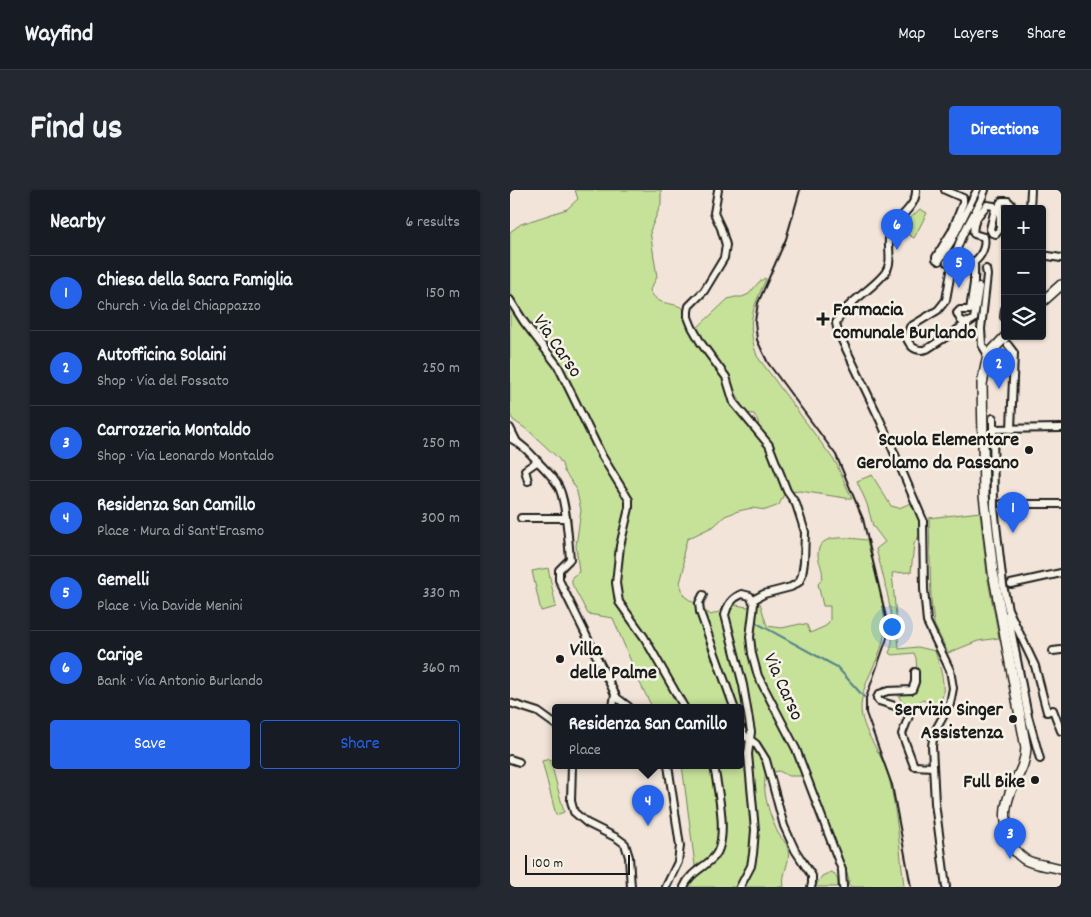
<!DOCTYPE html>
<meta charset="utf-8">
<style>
body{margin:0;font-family:Dekko,sans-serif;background:#242831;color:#f1f3f6}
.controls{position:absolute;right:15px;top:15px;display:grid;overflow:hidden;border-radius:5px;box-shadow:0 1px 4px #0004}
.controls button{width:45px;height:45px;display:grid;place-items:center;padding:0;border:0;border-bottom:1px solid #363941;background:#171b24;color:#f1f3f6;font:25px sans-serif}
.scale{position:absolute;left:15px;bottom:12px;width:105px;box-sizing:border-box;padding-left:5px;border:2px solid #1c1c1c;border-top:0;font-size:14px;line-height:18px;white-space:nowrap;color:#1c1c1c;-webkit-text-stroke:4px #f7f3e8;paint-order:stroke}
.you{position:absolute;left:381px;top:436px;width:18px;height:18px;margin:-12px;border:4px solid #fff;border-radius:50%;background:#1a73e8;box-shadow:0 0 0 8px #1a73e833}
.badge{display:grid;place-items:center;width:32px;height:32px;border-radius:50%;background:#2563eb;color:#fff;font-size:16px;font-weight:700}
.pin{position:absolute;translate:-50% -41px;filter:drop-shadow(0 1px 2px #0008)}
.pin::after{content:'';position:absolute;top:26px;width:18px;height:15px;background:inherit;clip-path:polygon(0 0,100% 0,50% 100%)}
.popup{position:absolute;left:42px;top:514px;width:192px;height:65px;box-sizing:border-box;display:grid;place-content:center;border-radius:5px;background:#171b24;filter:drop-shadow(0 1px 4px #0005);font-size:16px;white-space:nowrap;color:#9ea1a6}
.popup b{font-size:19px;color:#f1f3f6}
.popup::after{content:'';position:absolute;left:50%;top:100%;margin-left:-10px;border:10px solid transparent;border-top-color:#171b24}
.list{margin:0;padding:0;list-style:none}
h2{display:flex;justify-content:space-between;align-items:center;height:65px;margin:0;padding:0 20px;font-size:21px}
h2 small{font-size:16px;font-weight:400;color:#9ea1a6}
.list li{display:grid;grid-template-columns:32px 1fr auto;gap:15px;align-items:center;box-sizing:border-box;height:75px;padding:0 20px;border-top:1px solid #363941}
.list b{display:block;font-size:19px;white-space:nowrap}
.list p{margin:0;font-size:16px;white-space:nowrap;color:#9ea1a6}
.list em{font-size:16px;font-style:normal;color:#9ea1a6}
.actions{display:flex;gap:10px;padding:15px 20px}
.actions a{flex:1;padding:11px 0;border:1px solid #2563eb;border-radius:5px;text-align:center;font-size:18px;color:#2563eb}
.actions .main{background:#2563eb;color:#fff}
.icon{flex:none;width:28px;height:28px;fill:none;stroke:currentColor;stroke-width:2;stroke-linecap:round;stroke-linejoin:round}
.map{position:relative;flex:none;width:551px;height:697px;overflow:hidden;border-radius:5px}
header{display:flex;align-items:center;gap:30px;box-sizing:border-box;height:70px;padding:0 25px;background:#171b24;border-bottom:1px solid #363941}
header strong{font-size:24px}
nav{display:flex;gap:28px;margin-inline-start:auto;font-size:18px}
.intro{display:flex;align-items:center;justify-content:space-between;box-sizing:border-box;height:120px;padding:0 30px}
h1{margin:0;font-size:35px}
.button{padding:12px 22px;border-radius:5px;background:#2563eb;color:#fff;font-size:18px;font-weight:700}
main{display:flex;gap:30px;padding:0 30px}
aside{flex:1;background:#171b24;border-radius:5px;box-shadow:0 1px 4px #0004}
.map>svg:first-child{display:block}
.green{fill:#c6e299;stroke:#717f5a}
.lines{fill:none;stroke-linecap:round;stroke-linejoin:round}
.stream{stroke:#538489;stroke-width:2}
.street-tunnel{stroke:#c7bcb2;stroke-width:6;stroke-dasharray:6 3;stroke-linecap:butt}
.street-casing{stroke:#1c1c1c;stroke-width:10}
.secondary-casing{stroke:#1c1c1c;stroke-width:12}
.street{stroke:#f7f3e8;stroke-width:6}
.secondary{stroke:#f7f3e8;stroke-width:9}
.rail{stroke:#1c1c1c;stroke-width:2}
.poi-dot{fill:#1c1c1c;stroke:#f7f3e8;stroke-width:2}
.labels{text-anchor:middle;stroke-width:5;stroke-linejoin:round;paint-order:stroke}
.poi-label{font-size:20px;font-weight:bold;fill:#1c1c1c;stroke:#f7f3e8;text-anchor:end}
.street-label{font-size:20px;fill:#1c1c1c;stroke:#f7f3e8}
</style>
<header>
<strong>Wayfind</strong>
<nav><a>Map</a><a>Layers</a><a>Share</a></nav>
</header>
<div class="intro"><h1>Find us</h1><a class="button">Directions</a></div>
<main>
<aside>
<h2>Nearby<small>6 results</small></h2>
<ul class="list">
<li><span class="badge">1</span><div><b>Chiesa della Sacra Famiglia</b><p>Church · Via del Chiappazzo</p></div><em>150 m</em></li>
<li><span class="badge">2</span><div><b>Autofficina Solaini</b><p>Shop · Via del Fossato</p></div><em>250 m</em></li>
<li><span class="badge">3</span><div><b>Carrozzeria Montaldo</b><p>Shop · Via Leonardo Montaldo</p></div><em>250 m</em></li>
<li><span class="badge">4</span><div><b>Residenza San Camillo</b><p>Place · Mura di Sant'Erasmo</p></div><em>300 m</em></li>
<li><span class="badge">5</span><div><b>Gemelli</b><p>Place · Via Davide Menini</p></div><em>330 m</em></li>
<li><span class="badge">6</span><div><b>Carige</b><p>Bank · Via Antonio Burlando</p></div><em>360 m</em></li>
</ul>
<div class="actions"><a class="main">Save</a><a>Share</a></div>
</aside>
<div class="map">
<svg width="551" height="697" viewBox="0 0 551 697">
<rect width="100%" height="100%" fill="#f2e4d8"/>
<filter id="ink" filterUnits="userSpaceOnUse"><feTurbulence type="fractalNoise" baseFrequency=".02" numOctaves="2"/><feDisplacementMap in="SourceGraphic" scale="10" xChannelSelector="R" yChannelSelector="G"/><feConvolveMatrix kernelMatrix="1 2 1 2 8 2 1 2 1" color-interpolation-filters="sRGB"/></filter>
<g filter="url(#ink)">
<!-- green -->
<g class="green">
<path d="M 65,0 L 151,0 L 151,14 L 140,41 L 147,87 L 140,100 C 148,118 161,110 174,119 L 176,133 L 211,184 L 224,216 L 260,263 L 274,304 L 269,315 L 256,320 L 242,318 L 228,321 L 215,326 L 204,336 L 177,349 L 173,364 L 174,378 L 170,393 L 174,406 L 201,425 L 226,415 L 237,417 L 250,413 L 257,436 L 272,438 L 290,434 L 297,435 L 300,443 L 316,436 L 320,430 L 320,416 L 313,416 L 308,394 C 318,385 308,374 308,364 C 308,341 343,349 357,350 C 363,377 380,425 373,451 C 368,473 352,493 351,516 C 350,540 373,564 379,587 C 387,623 390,661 394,697 L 342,697 L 338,695 L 339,690 L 335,676 L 298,586 L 279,586 L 269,581 L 256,583 C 251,601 260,626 268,643 C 271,648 277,653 278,659 C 281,673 271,683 274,697 L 179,697 L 185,675 L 172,575 L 230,575 L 230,517 L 142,517 L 130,493 L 103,428 L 78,424 L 62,394 L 62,387 L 69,382 L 66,356 L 71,320 L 66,298 L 54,281 L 52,274 L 48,268 L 19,241 L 3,230 L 0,224 L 0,42 L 11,34 L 57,19 L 68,9 Z"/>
<polygon points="410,19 417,23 404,48 389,39"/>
<path d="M 255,88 L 256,89 C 242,120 236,133 247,166 L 326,273 L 342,309 L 290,301 L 280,302 L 249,239 L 248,231 L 244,224 C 232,224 231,216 228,206 L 224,204 L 207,170 L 187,138 L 218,109 L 225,107 L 232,107 L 239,104 L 249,92 Z"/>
<path d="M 362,285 L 381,316 L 389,318 L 401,313 L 408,328 L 411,343 L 404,354 L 401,382 L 382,383 L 389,459 L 408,457 L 425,461 C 431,481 439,501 427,520 L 412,509 L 407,516 L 392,512 L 387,503 L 405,502 L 410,491 L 407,483 L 406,468 L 404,463 L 382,465 L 379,463 C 390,442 372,382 366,359 L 375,352 L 363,336 L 357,314 L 347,291 Z"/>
<polygon points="470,322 477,385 489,448 468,451 438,463 424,434 421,410 419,328"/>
<polygon points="38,378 46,417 31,421 22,381"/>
<polygon points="40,569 54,622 46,625 32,571"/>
<polygon points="321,682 325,684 328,691 328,697 302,697 306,695 312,686"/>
</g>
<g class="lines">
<!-- stream -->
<polyline class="stream" points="243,431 327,477 354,507"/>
<!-- street-tunnel -->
<g class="street-tunnel">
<polyline points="469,97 467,81 471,78 476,79"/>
<polyline points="494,127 495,141"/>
</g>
<defs>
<g id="street">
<polyline points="208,0 204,23 211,38 216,55 214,68 194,101 179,116 178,121 178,127 182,137 191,153 216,187 224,213 259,255 277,301 286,314 295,342 294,372 292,385 289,392 281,397 254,404 243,410"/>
<path d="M 406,0 C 407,16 389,26 382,38 C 374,52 385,70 375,83 C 361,101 336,112 326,133 L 328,142 L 371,232 L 413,330 L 414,399 L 417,432 L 440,480 L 443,498 L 440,514 L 424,543 L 422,556 L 425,613 L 436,697"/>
<polyline points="435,0 453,8 453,13 442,41 426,67 426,69 429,71 441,52 467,0"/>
<polyline points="520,19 521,0"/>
<polyline points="532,65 551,68"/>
<path d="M 437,72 L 441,74 L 442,76 L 436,110 L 428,120 L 400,137 L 397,149 C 401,158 407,162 417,159 L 464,129 L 469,97"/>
<path d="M 464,72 C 472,66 476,56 474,47 L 464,44 C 461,33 470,23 477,15 L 484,16 L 485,19 L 480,39 L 482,43 L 486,44 L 490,39 L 490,13 L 492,11 L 498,11 L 501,14 L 500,19"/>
<path d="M 464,72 L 447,66 L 446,63 C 451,40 468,22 475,0"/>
<polyline points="476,79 477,85 471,139 472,155 478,165"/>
<polyline points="0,110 14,132 48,176 92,266 119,310 119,318 110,356 106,393 109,412 134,447 174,517"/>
<polyline points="494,127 495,119"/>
<polyline points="458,132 451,131 447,123 450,120 460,120 464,93 464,72"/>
<polyline points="498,155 504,163 501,239"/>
<polyline points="483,228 484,317 493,395 498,419 525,476 537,522 543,520 551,541"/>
<polyline points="0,238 7,252"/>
<polyline points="483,239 551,238"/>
<path d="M 0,248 C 12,254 20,263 29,273 C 37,281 46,290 50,300 C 57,318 58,349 60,369 L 49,380 L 49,390 L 107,508 L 119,517"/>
<polyline points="18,291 15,280 28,271"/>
<polyline points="492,314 551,314"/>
<polyline points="11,328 56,328"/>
<polyline points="501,394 551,383"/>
<polyline points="193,405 189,413 190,422 224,517"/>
<polyline points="498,424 518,526 530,569"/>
<polyline points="543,461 551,460"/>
<polyline points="405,482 405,492 402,500 378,501 369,504 367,508 369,511 401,521 392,544 404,576 423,577"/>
<polyline points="0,513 28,522 46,535"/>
<polyline points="103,517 105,504"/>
<polyline points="230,537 235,546 246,554 256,570 274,636 285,660 302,686 302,694 301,697"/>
<polyline points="0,569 9,572"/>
<polyline points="62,575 61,611 64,622 77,633 107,648 115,654 119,667 121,697"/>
<polyline points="156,697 168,672 170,656 158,575"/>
<path d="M 174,697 C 180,682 194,678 204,667 C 220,650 207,597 204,575"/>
<path d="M 230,697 L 241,676 L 243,664 L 245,640 L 238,564 L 241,542 L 233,495 L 215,425 C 217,415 222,408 232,404 L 240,406 L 244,414 L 240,447 L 242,464 L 248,486 L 286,559 L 332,680 L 333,697"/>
</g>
<g id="secondary">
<polyline points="532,112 551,95"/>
<path d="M 496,146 L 478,165 L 472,194 L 474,305 L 483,382 L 516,558 C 515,582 501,592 497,613 C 494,623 496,633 498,643 C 500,654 505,663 514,669 C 525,676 539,675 551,679"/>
</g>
</defs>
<!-- street casing -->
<use href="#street" class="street-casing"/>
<!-- secondary casing -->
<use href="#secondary" class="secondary-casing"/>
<!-- street -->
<use href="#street" class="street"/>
<!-- secondary -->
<use href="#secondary" class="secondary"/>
<!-- rail -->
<polyline class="rail" points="290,0 276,49 248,113 245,131 247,150 258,173 326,265 353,329 377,431 377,448 356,508 356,523 382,595 401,697"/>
</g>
</g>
<!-- markers -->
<g class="poi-dot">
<path d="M310.5 121.5h5v5h5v5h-5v5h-5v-5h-5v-5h5z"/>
<circle cx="519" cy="260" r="5"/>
<circle cx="50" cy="469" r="5"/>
<circle cx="503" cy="529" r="5"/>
<circle cx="525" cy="590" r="5"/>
</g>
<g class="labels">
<!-- poi labels -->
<g class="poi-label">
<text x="323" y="125" text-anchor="start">Farmacia<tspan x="323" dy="23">comunale Burlando</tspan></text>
<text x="509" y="255">Scuola Elementare<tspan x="509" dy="23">Gerolamo da Passano</tspan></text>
<text x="60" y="465" text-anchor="start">Villa<tspan x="60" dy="23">delle Palme</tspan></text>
<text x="493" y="525">Servizio Singer<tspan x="493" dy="23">Assistenza</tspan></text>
<text x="515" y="597">Full Bike</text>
</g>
<!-- street labels -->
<g class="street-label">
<text transform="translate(49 155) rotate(56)" y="7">Via Carso</text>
<text transform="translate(275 496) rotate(66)" y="7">Via Carso</text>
</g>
</g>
</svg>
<div class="controls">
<button>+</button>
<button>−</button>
<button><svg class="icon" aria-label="layers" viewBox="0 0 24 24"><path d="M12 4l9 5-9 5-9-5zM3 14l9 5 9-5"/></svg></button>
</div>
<div class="scale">100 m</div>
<div class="you"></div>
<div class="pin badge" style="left:503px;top:343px">1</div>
<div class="pin badge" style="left:489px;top:199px">2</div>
<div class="pin badge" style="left:500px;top:669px">3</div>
<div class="pin badge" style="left:138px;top:636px">4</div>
<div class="popup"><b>Residenza San Camillo</b>Place</div>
<div class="pin badge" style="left:449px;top:98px">5</div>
<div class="pin badge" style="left:387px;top:60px">6</div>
</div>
</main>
